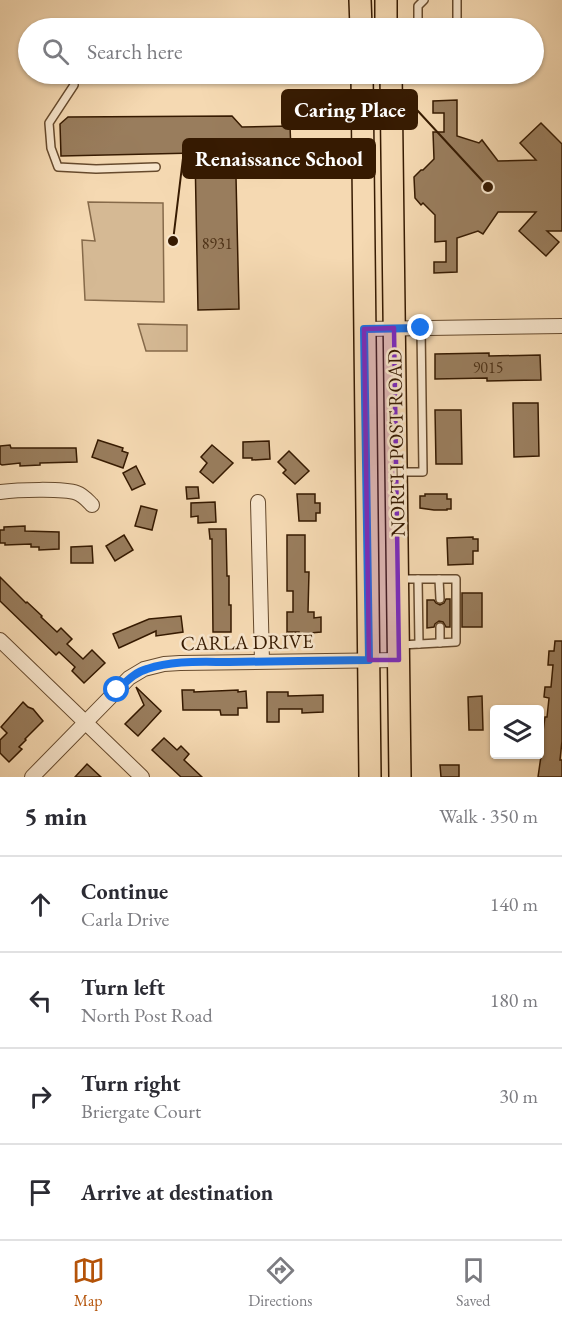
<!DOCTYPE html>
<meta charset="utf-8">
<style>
body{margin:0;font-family:"EB Garamond",serif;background:#f2f2f3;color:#2b2b33}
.controls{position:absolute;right:18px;bottom:18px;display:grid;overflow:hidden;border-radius:6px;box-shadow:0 2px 4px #0004}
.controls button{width:54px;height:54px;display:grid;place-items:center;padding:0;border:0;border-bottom:2px solid #e1e1e2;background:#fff;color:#2b2b33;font:30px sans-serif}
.stop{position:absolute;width:18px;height:18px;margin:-14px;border:4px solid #1a73e8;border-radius:50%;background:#fff}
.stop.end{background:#1a73e8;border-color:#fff;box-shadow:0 2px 6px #0008}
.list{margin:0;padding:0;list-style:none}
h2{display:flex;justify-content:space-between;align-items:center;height:78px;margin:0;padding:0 24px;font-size:26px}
h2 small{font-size:20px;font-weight:400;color:#7c7c81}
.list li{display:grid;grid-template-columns:39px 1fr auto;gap:18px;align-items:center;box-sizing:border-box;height:96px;padding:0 24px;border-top:2px solid #e1e1e2}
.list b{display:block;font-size:22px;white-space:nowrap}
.list p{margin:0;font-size:20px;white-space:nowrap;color:#7c7c81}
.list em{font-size:20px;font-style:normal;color:#7c7c81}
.icon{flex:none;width:33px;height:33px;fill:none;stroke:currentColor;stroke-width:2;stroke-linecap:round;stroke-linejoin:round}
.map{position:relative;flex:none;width:562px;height:777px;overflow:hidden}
.search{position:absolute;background:#fff;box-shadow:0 2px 4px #0004;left:18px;right:18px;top:18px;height:66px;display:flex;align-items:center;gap:15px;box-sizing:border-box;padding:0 21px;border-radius:33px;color:#7c7c81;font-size:22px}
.sheet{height:462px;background:#fff}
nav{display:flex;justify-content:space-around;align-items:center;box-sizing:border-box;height:84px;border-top:2px solid #e1e1e2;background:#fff;font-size:16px;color:#7c7c81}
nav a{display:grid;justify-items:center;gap:3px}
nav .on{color:#b45309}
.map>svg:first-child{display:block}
.green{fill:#d5b994;stroke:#866a4a;stroke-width:1.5}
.building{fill:#997d5d;stroke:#361a01;stroke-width:1.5}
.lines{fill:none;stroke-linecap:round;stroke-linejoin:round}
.service-casing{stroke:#664a2d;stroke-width:10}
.minor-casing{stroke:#664a2d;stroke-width:16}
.primary-casing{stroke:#361a01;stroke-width:24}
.service{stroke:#f8e6cd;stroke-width:7}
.minor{stroke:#f8e6cd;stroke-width:14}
.primary{stroke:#f5d9b2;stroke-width:21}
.route{stroke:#1a73e8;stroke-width:8}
.marked{fill:#7b2cbf;fill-opacity:0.2;stroke:#7b2cbf;stroke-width:4.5;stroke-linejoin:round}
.labels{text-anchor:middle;stroke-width:5;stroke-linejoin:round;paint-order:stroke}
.number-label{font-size:16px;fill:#4f3318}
.street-label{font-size:20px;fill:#361a01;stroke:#f8e6cd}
.leader{fill:none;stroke:#361a01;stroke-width:2}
.callout-dot{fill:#361a01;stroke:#f8e6cd;stroke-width:2}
.callout{fill:#361a01;stroke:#361a01;stroke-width:2}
.callout-label{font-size:21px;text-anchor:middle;font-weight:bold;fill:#fff}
</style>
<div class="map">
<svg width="562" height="777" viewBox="0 0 562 777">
<rect width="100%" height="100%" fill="#f5d9b2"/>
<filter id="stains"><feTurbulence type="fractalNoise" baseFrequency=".00333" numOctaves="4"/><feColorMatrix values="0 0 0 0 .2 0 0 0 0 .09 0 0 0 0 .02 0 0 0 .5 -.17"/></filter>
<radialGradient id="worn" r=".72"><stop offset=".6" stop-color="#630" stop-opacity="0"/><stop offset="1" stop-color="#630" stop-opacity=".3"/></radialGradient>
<!-- green -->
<g class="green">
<polygon points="88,202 163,203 164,302 85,300 82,240 95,241"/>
<polygon points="138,324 187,325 187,351 146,351"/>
</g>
<!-- building -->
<g class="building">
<rect x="431" y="19" width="17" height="9"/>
<polygon points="457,100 457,136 479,143 482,140 498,161 536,160 520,143 541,123 562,144 562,231 547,231 559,242 546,256 519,231 536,212 498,212 483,234 478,231 457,238 457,272 434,273 434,262 446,262 446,241 435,242 435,215 423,203 421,205 415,198 414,177 421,170 423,170 434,159 433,132 444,132 444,113 433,113 433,101"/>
<polygon points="232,116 242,127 290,126 292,176 236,177 239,309 198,310 195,153 61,156 60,124 68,117"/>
<polygon points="489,353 489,356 540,355 541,380 487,381 487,378 435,379 435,354"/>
<polygon points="513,403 538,403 539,456 514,457"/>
<polygon points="435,410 461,410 462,464 436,464"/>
<polygon points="98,440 123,448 122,451 128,453 123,468 92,457"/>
<polygon points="269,441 270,459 252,460 252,458 243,458 243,442"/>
<polygon points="10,445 11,448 76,448 77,462 40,463 40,465 20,466 20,463 2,465 0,464 0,446"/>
<polygon points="212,445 233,463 213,483 200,472 207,463 201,457"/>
<polygon points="289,451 309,471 295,484 283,473 286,470 278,462"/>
<polygon points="136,466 145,484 132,490 123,473"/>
<polygon points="186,487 198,487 199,498 187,499"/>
<polygon points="297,494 315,494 315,503 320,503 320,513 316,513 316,521 299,521"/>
<polygon points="425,494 447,494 447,499 451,499 451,509 447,509 447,510 434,510 420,508 420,496 425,496"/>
<polygon points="215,502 216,522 198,523 198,516 191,517 191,503"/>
<polygon points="141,506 157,510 152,530 135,526"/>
<polygon points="25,526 25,531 59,532 59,549 39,550 39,547 31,547 31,544 5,545 5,543 0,543 0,530 4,530 4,527"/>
<polygon points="209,529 226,529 227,576 229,576 229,605 231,605 231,632 213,632 212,539 210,539"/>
<polygon points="124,535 133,550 115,561 106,546"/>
<polygon points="287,535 305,535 305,572 309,572 308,612 314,612 314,618 321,617 321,632 299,634 299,632 287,632 287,612 293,612 293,591 287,591"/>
<polygon points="473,537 473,539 478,539 478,551 473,551 473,564 448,565 447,538"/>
<polygon points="92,546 93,563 71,563 71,547"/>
<polygon points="0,577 26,603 27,602 42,616 41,617 57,632 61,628 72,639 67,644 83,659 92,650 105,663 84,683 72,671 75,667 59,652 56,655 0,601"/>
<rect x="462" y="593" width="20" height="34"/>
<polygon points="446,599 450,599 450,627 446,627 443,622 439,621 435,624 434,627 427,628 427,600 434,600 436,603 440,605 444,603"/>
<polygon points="181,616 183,632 156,636 156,631 119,648 113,634 149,619"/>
<polygon points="555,641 562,641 562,741 560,760 562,760 562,777 538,777 542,749 540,748 540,737 542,738 545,717 547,717 549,698 544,697 545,687 551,687 553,665 548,665 549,651 554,651"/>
<polygon points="136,687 161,711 138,736 125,724 144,705"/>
<polygon points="182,690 194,690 194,692 238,690 238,692 246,691 247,708 238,708 238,715 221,715 220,710 183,710"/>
<polygon points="267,692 288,692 288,696 323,695 323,712 302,713 302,709 279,709 279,722 267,722"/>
<polygon points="482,696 483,730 469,730 468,697"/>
<polygon points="23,702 28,707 33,709 43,721 25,739 26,740 19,747 22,749 9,762 0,753 0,740 7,733 1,727"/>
<polygon points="164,738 177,750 181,746 189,754 184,760 202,777 181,777 152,750"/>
<polygon points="87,764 101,777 75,777"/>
<polygon points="440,765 459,765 459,777 441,777"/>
</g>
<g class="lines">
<defs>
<g id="service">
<polyline points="457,0 457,28"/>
<polyline points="418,28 418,6 424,0"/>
<polyline points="74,85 49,123 51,148 58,167 96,169 156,167"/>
<polyline points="399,472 423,472 421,328"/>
<polyline points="400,579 456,579 456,642 401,645"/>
<polyline points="418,579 419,644"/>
<polyline points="439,579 440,599"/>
<polyline points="440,627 440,643"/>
</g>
<g id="minor">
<polyline points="364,329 562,326"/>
<path d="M 0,492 C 16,490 63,488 77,493 C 83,495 87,500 92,505"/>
<polyline points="258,502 262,661"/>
<polyline points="0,640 142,777"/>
<polyline points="32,777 129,678 144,669 164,664 180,663 399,660"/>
</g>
<g id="primary">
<polyline points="360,0 361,28"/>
<polyline points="386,0 386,28"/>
<polyline points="362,74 370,777"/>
<polyline points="391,74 400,777"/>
</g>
</defs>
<!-- service casing -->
<use href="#service" class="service-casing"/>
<!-- minor casing -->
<use href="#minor" class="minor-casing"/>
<!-- primary casing -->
<use href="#primary" class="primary-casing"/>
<!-- service -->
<use href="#service" class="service"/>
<!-- minor -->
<use href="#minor" class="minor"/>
<!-- primary -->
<use href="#primary" class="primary"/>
</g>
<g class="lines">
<!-- route -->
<path class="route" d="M 117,690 C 126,682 135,672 147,669 C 173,660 202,662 229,662 C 276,661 322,661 369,660 L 364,329 L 421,328"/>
</g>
<!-- marked area -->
<path class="marked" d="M 394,328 L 399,660 L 369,660 L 364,329 Z"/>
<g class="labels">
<!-- number labels -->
<g class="number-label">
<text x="217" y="249">8931</text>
<text x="488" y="373">9015</text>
</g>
<!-- street labels -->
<g class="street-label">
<text transform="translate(396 443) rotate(-91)" y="7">NORTH POST ROAD</text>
<text transform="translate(247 642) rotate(-1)" y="7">CARLA DRIVE</text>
</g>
</g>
<!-- callouts -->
<path class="leader" d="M488 187L417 110M173 241L183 158"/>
<g class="callout-dot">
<circle cx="488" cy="187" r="6"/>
<circle cx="173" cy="241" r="6"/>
</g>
<g class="callout">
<rect x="282" y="90" width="135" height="39" rx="6"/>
<rect x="183" y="139" width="192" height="39" rx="6"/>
</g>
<g class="callout-label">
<text x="350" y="117">Caring Place</text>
<text x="279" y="166">Renaissance School</text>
</g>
<rect width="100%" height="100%" filter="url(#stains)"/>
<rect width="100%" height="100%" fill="url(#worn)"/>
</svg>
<div class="controls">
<button><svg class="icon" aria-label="layers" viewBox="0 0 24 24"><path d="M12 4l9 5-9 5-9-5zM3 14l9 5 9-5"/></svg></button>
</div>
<div class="stop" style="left:117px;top:690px"></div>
<div class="stop end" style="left:421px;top:328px"></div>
<div class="search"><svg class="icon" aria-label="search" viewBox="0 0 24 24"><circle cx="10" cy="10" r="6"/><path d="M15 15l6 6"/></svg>Search here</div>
</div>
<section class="sheet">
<h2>5 min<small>Walk · 350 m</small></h2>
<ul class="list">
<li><svg class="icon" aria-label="ahead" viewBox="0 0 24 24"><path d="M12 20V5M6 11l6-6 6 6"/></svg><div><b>Continue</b><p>Carla Drive</p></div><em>140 m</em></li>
<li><svg class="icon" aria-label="left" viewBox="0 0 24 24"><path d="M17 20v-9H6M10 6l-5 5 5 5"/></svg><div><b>Turn left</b><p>North Post Road</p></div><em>180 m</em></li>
<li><svg class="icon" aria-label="right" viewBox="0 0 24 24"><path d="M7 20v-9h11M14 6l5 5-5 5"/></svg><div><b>Turn right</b><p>Briergate Court</p></div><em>30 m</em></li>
<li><svg class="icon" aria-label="arrive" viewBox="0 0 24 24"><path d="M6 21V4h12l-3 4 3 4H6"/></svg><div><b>Arrive at destination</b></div></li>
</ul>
</section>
<nav>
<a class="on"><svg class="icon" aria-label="map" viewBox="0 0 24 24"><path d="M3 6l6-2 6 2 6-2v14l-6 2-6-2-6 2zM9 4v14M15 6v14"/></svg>Map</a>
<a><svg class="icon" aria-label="directions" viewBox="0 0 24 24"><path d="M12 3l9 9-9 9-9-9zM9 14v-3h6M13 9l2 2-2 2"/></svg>Directions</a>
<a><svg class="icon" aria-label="saved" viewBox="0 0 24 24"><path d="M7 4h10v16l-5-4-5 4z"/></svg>Saved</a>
</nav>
